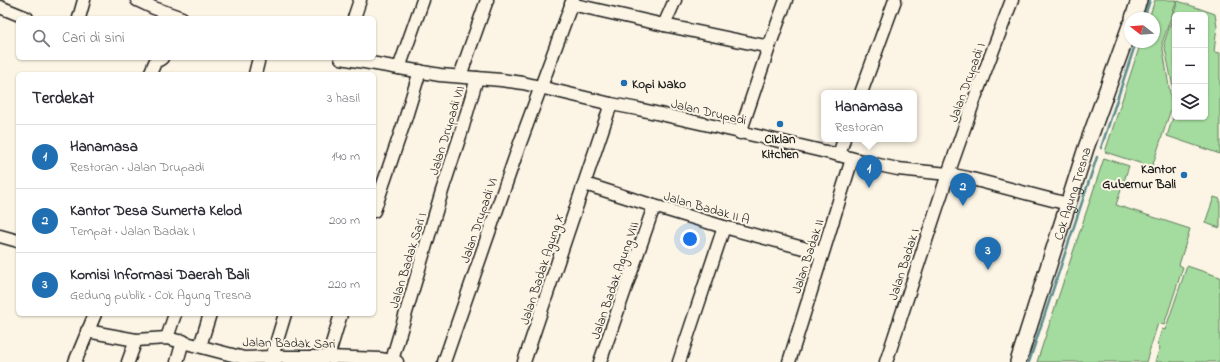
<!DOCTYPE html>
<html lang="id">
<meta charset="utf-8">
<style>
body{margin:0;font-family:"Indie Flower",sans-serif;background:#f7f7f7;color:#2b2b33}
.controls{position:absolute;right:12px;top:12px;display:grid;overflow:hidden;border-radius:6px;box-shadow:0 1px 3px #0004}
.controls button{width:36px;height:36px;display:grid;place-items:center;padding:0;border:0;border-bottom:1px solid #e1e1e2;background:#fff;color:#2b2b33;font:20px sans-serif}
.compass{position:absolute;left:1124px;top:12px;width:36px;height:36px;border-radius:50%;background:#fff;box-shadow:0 1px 3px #0004;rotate:287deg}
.you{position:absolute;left:690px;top:239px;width:14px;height:14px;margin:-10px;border:3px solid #fff;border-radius:50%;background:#1a73e8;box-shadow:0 0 0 6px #1a73e833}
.badge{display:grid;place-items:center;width:26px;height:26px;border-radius:50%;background:#1f6fb2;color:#fff;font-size:13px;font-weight:700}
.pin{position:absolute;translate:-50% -33px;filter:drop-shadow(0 1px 2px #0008)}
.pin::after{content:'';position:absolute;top:21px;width:14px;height:12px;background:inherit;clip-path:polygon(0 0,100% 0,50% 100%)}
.popup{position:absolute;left:821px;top:90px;width:96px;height:52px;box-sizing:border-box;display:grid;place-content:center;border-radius:6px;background:#fff;filter:drop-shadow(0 1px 3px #0005);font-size:13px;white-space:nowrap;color:#7c7c81}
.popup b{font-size:15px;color:#2b2b33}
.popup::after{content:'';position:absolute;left:50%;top:100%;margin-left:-8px;border:8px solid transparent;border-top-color:#fff}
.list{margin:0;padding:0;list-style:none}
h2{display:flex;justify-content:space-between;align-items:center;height:52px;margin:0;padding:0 16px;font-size:17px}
h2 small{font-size:13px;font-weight:400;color:#7c7c81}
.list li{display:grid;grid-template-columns:26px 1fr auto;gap:12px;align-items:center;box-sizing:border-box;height:64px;padding:0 16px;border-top:1px solid #e1e1e2}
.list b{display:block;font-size:15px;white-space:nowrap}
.list p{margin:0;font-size:13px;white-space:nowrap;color:#7c7c81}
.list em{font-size:13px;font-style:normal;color:#7c7c81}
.icon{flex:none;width:22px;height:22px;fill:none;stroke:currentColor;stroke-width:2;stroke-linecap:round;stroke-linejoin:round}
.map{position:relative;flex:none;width:1220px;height:362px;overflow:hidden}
.search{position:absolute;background:#fff;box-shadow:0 1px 3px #0004;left:16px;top:16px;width:360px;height:44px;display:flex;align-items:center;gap:10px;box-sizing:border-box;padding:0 14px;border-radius:6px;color:#7c7c81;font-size:15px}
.panel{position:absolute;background:#fff;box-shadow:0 1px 3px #0004;left:16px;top:72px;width:360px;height:244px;border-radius:6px}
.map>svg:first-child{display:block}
.green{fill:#a4db9e;stroke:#607c5d}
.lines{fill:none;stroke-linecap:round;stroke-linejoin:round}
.stream{stroke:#5d8d90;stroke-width:2.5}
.minor-casing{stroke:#1c1c1c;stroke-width:15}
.major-casing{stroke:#1c1c1c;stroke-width:18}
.minor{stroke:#fcf5e5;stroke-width:12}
.major{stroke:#fcf5e5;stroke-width:15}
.poi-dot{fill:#1f6fb2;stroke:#fcf5e5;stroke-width:1.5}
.labels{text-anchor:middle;stroke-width:4;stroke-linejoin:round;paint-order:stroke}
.street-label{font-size:13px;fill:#1c1c1c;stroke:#fcf5e5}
.poi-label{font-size:13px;font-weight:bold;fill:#1c1c1c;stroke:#fcf5e5;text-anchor:start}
</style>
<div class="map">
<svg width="1220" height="362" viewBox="0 0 1220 362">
<rect width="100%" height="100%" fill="#fcf5e5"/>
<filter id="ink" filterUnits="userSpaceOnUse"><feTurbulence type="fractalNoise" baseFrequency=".025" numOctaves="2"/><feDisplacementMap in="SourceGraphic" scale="8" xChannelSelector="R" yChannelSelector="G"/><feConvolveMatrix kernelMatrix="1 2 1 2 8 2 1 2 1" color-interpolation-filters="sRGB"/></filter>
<g filter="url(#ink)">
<!-- green -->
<g class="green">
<polygon points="1155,0 1177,0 1162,43 1172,106 1152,167 1105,152 1141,42 1154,42 1154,18 1149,18"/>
<polygon points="1178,1 1215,14 1217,27 1214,52 1220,53 1220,154 1167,136 1175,111 1175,117 1205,117 1205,15 1175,15 1175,98 1164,43"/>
<polygon points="1104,158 1129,166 1116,205 1190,229 1179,265 1183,267 1164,325 1158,323 1146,362 1037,362"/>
<polygon points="1214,197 1220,199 1220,228 1205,223"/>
<polygon points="1187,266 1220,277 1220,358 1219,362 1155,362 1160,347 1157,345 1162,329 1165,330"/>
</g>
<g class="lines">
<!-- stream -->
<g class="stream">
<polyline points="1144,18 1150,0"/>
<polyline points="1101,148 1136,42"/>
<polyline points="1029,362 1097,157"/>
</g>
<defs>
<g id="minor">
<polyline points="137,0 154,8 182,18"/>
<polyline points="571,4 664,25 769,47"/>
<polyline points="0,7 27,18"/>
<polyline points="79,18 84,0"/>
<polyline points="354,18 360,0"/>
<polyline points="664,25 675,0"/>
<polyline points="341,58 440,75 501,80 523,83 611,104 638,109 762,137 839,155 869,163 898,169 948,174 968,178 1068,204"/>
<polyline points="399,68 423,0"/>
<polyline points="150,74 156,60 159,60 162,58"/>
<polyline points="255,74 259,58"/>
<polyline points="460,76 487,0"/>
<polyline points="861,93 895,0"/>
<polyline points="740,133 769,47 786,0"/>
<polyline points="839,155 844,139"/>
<polyline points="585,184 654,206 724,227 822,253"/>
<polyline points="374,211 404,123 420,71"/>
<polyline points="0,236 18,241"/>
<polyline points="87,331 136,340 167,338 244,358 272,357 328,357 380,359 397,362"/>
<polyline points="167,338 175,314"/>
<polyline points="200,346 210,314"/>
<polyline points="272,357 285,314"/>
<polyline points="328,357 341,314"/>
<polyline points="392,360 442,191 461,133 477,78"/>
<polyline points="75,362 95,314"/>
<polyline points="128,362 136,340"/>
<polyline points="177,362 183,341"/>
<polyline points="444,362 519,146 573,0"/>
<polyline points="524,362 611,104"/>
<polyline points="600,362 654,206"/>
<polyline points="679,362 724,227"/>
<polyline points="789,362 852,159"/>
<polyline points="886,362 948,174 977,92 1012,0"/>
</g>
<g id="major">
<polyline points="1133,18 1139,0"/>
<path id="s1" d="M 1018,362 L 1086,148 L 1130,26"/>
</g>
</defs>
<!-- minor casing -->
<use href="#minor" class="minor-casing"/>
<!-- major casing -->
<use href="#major" class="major-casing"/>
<!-- minor -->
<use href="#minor" class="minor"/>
<!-- major -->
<use href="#major" class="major"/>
</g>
</g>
<!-- markers -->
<g class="poi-dot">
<circle cx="624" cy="83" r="4"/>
<circle cx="780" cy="124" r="4"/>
<circle cx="1184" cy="175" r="4"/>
</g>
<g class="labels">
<!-- street labels -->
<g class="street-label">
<text transform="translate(966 82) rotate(-70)" y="5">Jalan Drupadi I</text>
<text transform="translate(709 111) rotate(13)" y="5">Jalan Drupadi</text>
<text transform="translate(446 130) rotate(-73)" y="5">Jalan Drupadi VII</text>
<text dy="5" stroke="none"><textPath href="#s1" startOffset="177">Cok Agung Tresna</textPath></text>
<text transform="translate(707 207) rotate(16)" y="5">Jalan Badak II A</text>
<text transform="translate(478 220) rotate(-71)" y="5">Jalan Drupadi VI</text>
<text transform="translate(807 256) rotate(-72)" y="5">Jalan Badak II</text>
<text transform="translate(407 260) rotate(-73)" y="5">Jalan Badak Sari I</text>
<text transform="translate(903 264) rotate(-72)" y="5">Jalan Badak I</text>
<text transform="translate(541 269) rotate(-72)" y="5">Jalan Badak Agung X</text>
<text transform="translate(614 280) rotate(-71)" y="5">Jalan Badak Agung VIII</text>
<text transform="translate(289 342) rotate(1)" y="5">Jalan Badak Sari</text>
</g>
<!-- poi labels -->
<g class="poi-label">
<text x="632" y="88">Kopi Nako</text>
<text x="780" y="143" text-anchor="middle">Ciklan<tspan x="780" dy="15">Kitchen</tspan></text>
<text x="1176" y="173" text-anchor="end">Kantor<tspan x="1176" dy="15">Gubernur Bali</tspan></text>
</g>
</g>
</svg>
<div class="controls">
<button>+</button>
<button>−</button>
<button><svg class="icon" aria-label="layers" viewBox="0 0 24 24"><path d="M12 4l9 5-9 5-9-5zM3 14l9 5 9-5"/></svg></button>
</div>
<svg class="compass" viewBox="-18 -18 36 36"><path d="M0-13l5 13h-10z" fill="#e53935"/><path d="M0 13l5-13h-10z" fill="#7c7c81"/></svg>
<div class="you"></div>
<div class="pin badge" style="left:869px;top:188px">1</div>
<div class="popup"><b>Hanamasa</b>Restoran</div>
<div class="pin badge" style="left:963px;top:206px">2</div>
<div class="pin badge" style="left:988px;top:270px">3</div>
<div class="search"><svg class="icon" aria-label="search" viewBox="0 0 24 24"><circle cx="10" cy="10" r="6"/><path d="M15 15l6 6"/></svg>Cari di sini</div>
<section class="panel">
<h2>Terdekat<small>3 hasil</small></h2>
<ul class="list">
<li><span class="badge">1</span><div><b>Hanamasa</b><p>Restoran · Jalan Drupadi</p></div><em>140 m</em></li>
<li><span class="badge">2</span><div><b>Kantor Desa Sumerta Kelod</b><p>Tempat · Jalan Badak I</p></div><em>200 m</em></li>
<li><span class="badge">3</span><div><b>Komisi Informasi Daerah Bali</b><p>Gedung publik · Cok Agung Tresna</p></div><em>220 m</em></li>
</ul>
</section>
</div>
